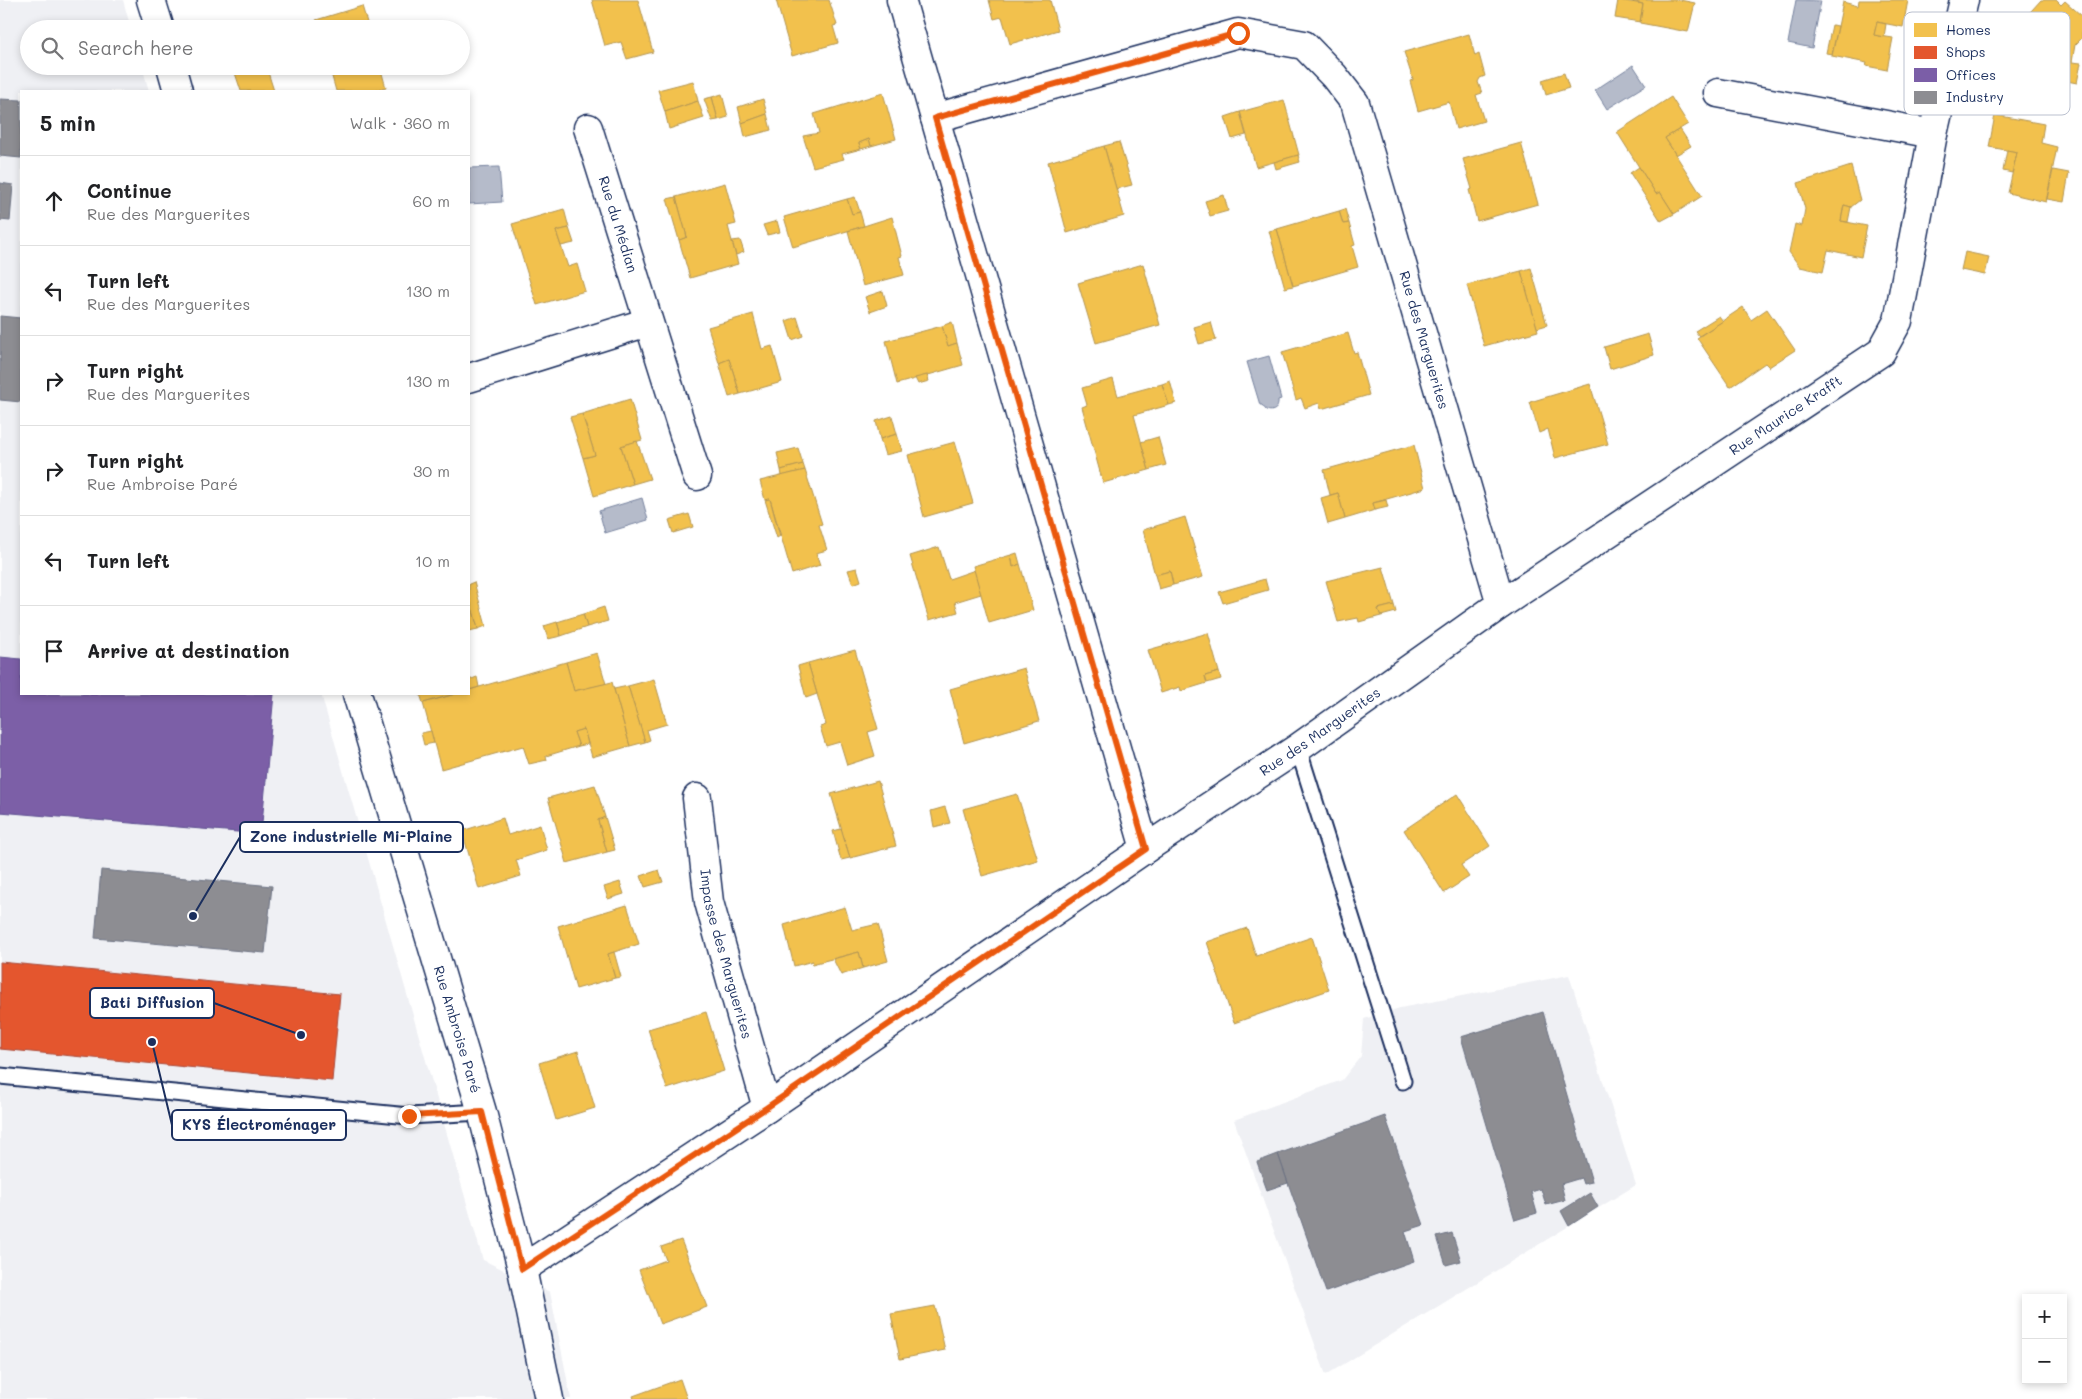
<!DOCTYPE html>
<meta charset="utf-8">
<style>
body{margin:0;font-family:Mali,sans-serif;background:#f2f2f2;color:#202124}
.controls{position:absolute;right:15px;bottom:15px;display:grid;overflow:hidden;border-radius:0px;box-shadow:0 2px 8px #0003}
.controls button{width:45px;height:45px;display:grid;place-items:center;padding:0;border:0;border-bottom:1px solid #e0e0e0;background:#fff;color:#202124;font:25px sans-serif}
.stop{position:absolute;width:15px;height:15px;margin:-11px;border:4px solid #ea580c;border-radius:50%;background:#fff}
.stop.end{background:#ea580c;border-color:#fff;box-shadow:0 1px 5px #0008}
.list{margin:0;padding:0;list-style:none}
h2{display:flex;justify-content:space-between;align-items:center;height:65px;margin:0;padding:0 20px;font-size:21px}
h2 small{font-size:16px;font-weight:400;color:#757577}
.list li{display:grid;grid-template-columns:32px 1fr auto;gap:15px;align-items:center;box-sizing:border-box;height:90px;padding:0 20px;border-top:1px solid #e0e0e0}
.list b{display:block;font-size:19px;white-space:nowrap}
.list p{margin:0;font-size:16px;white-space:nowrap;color:#757577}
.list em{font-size:16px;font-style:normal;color:#757577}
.icon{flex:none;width:28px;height:28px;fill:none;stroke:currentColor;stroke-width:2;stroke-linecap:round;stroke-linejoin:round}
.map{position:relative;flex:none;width:2082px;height:1399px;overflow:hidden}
.search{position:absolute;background:#fff;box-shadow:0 2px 8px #0003;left:20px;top:20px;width:450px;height:55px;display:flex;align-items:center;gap:12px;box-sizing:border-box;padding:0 18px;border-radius:28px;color:#757577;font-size:19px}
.panel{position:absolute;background:#fff;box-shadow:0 2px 8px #0003;left:20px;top:90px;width:450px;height:605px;border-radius:0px}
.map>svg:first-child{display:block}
.built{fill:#eff0f4}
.water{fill:#b5bbca;stroke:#77839f}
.homes{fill:#f2c14e;stroke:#b29553}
.shops{fill:#e4572e;stroke:#a84b3c}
.offices{fill:#7b5ea7;stroke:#5e5091}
.industry{fill:#8d8d92;stroke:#6b7182}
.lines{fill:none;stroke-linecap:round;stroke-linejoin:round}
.lane-casing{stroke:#1b2f5e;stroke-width:19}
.street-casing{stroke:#1b2f5e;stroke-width:31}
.lane{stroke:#fff;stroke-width:15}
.street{stroke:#fff;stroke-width:28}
.route{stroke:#ea580c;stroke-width:6}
.labels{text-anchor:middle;stroke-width:5;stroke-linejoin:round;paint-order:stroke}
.street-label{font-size:14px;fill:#1b2f5e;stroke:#fff}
.key{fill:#fff;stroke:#bbc1cf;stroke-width:1}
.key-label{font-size:14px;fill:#1b2f5e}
.leader{fill:none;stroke:#1b2f5e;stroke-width:2}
.callout-dot{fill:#1b2f5e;stroke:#fff;stroke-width:2}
.callout{fill:#fff;stroke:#1b2f5e;stroke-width:2}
.callout-label{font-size:15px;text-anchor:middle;font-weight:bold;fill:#1b2f5e}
</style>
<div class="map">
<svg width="2082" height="1399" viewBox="0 0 2082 1399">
<rect width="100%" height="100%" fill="#fff"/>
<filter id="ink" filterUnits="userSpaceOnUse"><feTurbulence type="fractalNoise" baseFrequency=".02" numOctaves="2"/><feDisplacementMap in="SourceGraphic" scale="10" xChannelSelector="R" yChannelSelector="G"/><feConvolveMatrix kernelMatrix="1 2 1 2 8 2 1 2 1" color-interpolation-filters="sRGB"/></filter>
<g filter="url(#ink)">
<!-- built -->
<g class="built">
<polygon points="0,0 123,0 131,29 29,29 29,66 142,66 149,91 21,91 21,694 321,694 483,1260 550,1292 571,1399 0,1399"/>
<polygon points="1569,975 1636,1185 1326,1375 1234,1120 1342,1080 1361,1056 1364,1019 1400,1008"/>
</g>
<!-- water -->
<g class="water">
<polygon points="1796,0 1821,1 1812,48 1788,43"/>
<polygon points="1633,65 1646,85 1607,109 1595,90"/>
<polygon points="499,167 502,202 469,204 469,168"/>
<path d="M 1269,356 L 1281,399 L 1278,400 C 1279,408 1274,413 1266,410 L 1262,405 L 1260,405 L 1247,362 Z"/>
<polygon points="642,498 648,520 605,533 599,511"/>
</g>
<!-- homes -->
<g class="homes">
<polygon points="592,0 638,0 653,52 627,59 621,42 605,46"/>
<polygon points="776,0 829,0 837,25 833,26 838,43 792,56"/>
<polygon points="989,0 1050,0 1058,30 1010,44 1002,17 994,19"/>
<polygon points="1618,0 1643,4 1640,22 1615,18"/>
<polygon points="1628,0 1680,0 1695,3 1688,32 1640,23 1643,4"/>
<polygon points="1859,0 1908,0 1903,27 1877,22 1874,35 1893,38 1887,70 1866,66 1867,63 1832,56 1843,2 1858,6"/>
<polygon points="2041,0 2056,0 2061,5 2065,1 2082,16 2082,38 2075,45 2072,62 2081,63 2077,83 2006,69 2012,38 2038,43 2041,30 2030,28 2022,21"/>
<polygon points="362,6 369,29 318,29 316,20"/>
<polygon points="1877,22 1886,24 1884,37 1874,35"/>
<polygon points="1832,25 1838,26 1832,54 1826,53"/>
<polygon points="1469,34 1475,56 1479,54 1485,76 1480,78 1478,82 1482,93 1476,95 1484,121 1456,129 1449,102 1418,111 1410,81 1413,80 1404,52"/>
<polygon points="247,66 266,66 274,91 241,91 234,70"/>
<polygon points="329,66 380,66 386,88 374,91 336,91"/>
<polygon points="1564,73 1569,88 1546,95 1542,80"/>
<polygon points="693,81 698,101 665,112 658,90"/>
<polygon points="883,93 896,139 871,146 869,139 859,143 861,149 842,154 844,159 813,167 803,136 819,133 814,114"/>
<polygon points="722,94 728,117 718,120 712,97"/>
<polygon points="712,97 718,120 712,121 704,99"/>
<polygon points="1671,97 1688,124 1665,138 1702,196 1674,214 1660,192 1656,194 1617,132"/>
<polygon points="763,99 767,114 742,123 738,107"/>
<polygon points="1284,100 1299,155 1256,167 1240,112"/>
<polygon points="698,101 704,118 669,129 665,112"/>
<polygon points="1240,112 1246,135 1232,139 1225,117"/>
<polygon points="767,114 771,130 745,137 742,123"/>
<polygon points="1995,115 2044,124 2041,143 2057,147 2046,202 2008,193 2017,152 1989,147"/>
<polygon points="1680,129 1691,146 1676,155 1665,138"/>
<polygon points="869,139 871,146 861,149 859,143"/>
<polygon points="1119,142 1132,185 1116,189 1104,146"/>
<polygon points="1521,143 1538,204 1477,221 1469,190 1472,189 1463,159"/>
<polygon points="1104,146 1124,216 1067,233 1048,162"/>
<polygon points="2007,150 2017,152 2012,173 2003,171"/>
<polygon points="1298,155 1300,162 1276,169 1274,162"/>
<polygon points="1851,166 1860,200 1851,207 1844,205 1841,221 1867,226 1861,257 1828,250 1823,272 1800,267 1789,252 1795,224 1802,226 1805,209 1798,183"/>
<polygon points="1639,167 1656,194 1660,192 1674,214 1661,221 1630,173"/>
<polygon points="2053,170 2069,173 2064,202 2047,199"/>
<polygon points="725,183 736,224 728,226 738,264 690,278 679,240 687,237 676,197"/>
<polygon points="1224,195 1228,211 1210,216 1205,201"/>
<polygon points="676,197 687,237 679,240 667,199"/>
<polygon points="855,197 860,212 852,214 847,199"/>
<polygon points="847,199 852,214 860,212 864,226 793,247 784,217"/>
<polygon points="1844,205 1851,207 1848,222 1841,221"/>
<polygon points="564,209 569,228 556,231 568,267 577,264 585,291 537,305 512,224"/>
<polygon points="1345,209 1349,223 1343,224 1339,211"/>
<polygon points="1339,211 1343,224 1349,223 1355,245 1352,246 1358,267 1293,286 1277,229"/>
<polygon points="892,217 902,256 899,257 904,275 863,286 848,231"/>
<polygon points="777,221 780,232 767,235 763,225"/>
<polygon points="569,228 574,243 561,246 556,231"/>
<polygon points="1277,229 1293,286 1285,288 1269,231"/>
<polygon points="740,240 744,252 736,255 732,241"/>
<polygon points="1965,252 1989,257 1985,275 1961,270"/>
<polygon points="1143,264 1160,325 1096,343 1078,283"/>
<polygon points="1531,268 1547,325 1537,328 1521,271"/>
<polygon points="1521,271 1538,331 1484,346 1467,285"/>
<polygon points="883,291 887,306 870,312 865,297"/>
<polygon points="1743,307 1751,320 1767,309 1795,350 1769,367 1765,363 1730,387 1697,338"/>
<polygon points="753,314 762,349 772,346 782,382 740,394 729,359 719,363 708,327"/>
<polygon points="1719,316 1723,321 1699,336 1695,331"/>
<polygon points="797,317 803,336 792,340 786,321"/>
<polygon points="952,322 957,343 948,346 942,326"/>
<polygon points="1211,322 1216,340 1199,344 1194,327"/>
<polygon points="942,326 948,346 957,343 963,365 897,384 886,341"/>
<polygon points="1348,333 1354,353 1357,352 1369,395 1321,409 1319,403 1305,408 1301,398 1296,400 1282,352"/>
<polygon points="1648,334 1654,355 1610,369 1604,347"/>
<polygon points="729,359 740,394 729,397 719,363"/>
<polygon points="927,375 929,381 918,384 915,378"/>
<polygon points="1113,379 1118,396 1162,384 1169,405 1134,415 1149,470 1103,483 1082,407 1087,405 1082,388"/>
<polygon points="1170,381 1176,403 1169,405 1162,384"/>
<polygon points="1590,384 1608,444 1555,458 1548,429 1539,433 1530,402"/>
<polygon points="630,399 642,440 621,446 633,484 594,496 583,458 595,455 582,414"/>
<polygon points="582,414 595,455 583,458 570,417"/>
<polygon points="892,416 897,434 880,439 876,421"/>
<polygon points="897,434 902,451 885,455 880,439"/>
<polygon points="1158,437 1166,465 1149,470 1141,442"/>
<polygon points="637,441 650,479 633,484 621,446"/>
<polygon points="955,442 973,503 924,517 908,455"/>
<polygon points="1414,445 1425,488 1373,503 1375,510 1345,519 1338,493 1330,495 1324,470"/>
<polygon points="798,448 803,464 781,470 777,453"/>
<polygon points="803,464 805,470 782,476 781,470"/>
<polygon points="805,470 822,524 819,525 827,550 816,553 820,565 792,574 770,499 765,500 760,481"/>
<polygon points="1338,493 1345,519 1328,524 1321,498"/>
<polygon points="770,499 780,536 777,538 765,500"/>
<polygon points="1386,500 1388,507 1375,510 1373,503"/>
<polygon points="689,514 693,527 673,533 669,520"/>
<polygon points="1185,517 1203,577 1173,585 1170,571 1155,575 1143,530"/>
<polygon points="939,547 949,579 975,570 981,594 955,602 958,612 929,620 910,556"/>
<polygon points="1017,553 1020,564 1013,567 1011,555"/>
<polygon points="1011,555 1013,567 1020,564 1033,610 989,623 973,566"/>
<polygon points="1383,567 1394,605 1378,609 1381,616 1359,622 1358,618 1338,622 1326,581"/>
<polygon points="857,568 861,581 853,584 848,570"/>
<polygon points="1170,571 1173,585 1159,589 1155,575"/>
<polygon points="1265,579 1268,590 1223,603 1219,592"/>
<polygon points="474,582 486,626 478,629 469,597 469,584"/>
<polygon points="469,597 478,629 469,631"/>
<polygon points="1394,605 1396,612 1381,616 1378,609"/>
<polygon points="604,607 608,621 587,627 583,614"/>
<polygon points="583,614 587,627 561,636 557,622"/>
<polygon points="557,622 561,636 548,639 544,626"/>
<polygon points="1208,633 1219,672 1205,676 1207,683 1181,691 1180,687 1161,693 1148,650"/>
<polygon points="855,650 878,729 868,732 875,756 847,765 840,742 826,746 820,727 826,725 808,663"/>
<polygon points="597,653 606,684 574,691 566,662"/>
<polygon points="566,662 574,691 612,682 630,746 592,757 584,729 574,732 579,746 546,756 547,760 529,764 523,746 441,769 423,703 455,694 469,694 469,690"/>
<polygon points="808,663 817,694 806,698 798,666"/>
<polygon points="1024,668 1039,721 964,743 950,689"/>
<polygon points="1219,672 1221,679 1207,683 1205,676"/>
<polygon points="477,677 479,687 469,690 469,680"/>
<polygon points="654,679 667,724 647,730 650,740 645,742 628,686"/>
<polygon points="628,686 645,742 630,746 614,689"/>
<polygon points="420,694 455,694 423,703"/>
<polygon points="584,729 588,744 579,746 574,732"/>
<polygon points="431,731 434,743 424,745 421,733"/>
<polygon points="878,781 896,846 850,858 831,794"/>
<polygon points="595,785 605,817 598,820 607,852 567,863 548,798"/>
<polygon points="1017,794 1038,860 982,876 963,809"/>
<polygon points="1457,794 1490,846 1461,865 1469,877 1444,893 1404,830"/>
<polygon points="945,807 950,823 934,827 931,811"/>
<polygon points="605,817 615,850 607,852 598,820"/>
<polygon points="503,818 508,835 540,825 547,850 516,860 521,876 479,889 462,831"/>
<polygon points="841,829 850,858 841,860 833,831"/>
<polygon points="659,870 663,882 645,887 641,876"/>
<polygon points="620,882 624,894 608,899 604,887"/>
<polygon points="627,905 639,944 608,954 615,978 576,989 558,926"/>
<polygon points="845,907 852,930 878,924 888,961 863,968 859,952 812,964 813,961 794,966 784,925"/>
<polygon points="1247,928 1256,956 1312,937 1329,990 1234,1023 1207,942"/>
<polygon points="614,952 621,977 615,978 608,954"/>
<polygon points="859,952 863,968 841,975 833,959"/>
<polygon points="706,1012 724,1071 667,1089 648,1029"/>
<polygon points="578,1051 595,1108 556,1120 539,1063"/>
<polygon points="681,1240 707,1307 660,1324 639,1270 666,1260 661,1247"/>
<polygon points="935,1306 945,1350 900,1359 891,1314"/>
<polygon points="680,1379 687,1399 634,1399 633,1396"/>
</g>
<!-- shops -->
<polygon class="shops" points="0,962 340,994 332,1081 0,1049"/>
<!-- offices -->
<polygon class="offices" points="0,657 21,659 21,694 274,694 261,834 0,812"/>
<!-- industry -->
<g class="industry">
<polygon points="0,99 21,100 21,158 0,156"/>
<polygon points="0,183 13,185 10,221 0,220"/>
<polygon points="0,316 21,318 21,402 0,400"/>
<polygon points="101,870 272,886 265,953 95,938"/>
<polygon points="1543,1012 1592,1182 1583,1184 1581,1178 1561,1184 1565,1200 1546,1205 1541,1189 1531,1192 1537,1213 1515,1220 1461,1037"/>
<polygon points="1385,1116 1424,1225 1405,1231 1414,1261 1326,1292 1278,1154"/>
<polygon points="1278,1154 1288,1183 1267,1190 1257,1162"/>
<polygon points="1590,1193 1598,1207 1569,1226 1561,1211"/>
<polygon points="1452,1233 1461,1261 1446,1265 1437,1237"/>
</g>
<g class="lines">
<defs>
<g id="lane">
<polyline points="1298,748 1403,1081"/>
<polyline points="0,1076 409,1116 482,1112"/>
</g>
<g id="street">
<polyline points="151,0 160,29"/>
<polyline points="901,0 1145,849"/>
<polyline points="171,66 178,91"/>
<polyline points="1718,93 1933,134"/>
<path id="s1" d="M 935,118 L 1238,33 L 1304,45 L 1334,76 L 1355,103 L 1501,604"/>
<path id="s2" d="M 588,128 L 697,476"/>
<polyline points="469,378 648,322"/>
<path id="s3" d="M 357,694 L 482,1112 L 522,1269 L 549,1399"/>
<path id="s4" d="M 697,798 L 709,902 L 767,1108"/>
<path id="s5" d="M 522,1269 L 767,1108 L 1145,849 L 1298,748 L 1501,604 L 1881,352 L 1898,321 L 1933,134 L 1964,0"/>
</g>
</defs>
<!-- lane casing -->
<use href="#lane" class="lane-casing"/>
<!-- street casing -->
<use href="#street" class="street-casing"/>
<!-- lane -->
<use href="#lane" class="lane"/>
<!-- street -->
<use href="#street" class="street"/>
</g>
</g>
<g class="lines" filter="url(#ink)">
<!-- route -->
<polyline class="route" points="409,1116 482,1112 522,1269 766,1108 1146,849 935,118 1238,33"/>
</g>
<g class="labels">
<!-- street labels -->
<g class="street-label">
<text dy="5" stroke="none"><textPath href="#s2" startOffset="101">Rue du Médian</textPath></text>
<text dy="5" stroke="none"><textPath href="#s1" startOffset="706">Rue des Marguerites</textPath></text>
<text dy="5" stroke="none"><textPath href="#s5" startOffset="1525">Rue Maurice Krafft</textPath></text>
<text dy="5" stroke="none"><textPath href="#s5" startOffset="962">Rue des Marguerites</textPath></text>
<text dy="5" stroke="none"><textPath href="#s4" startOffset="159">Impasse des Marguerites</textPath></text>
<text dy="5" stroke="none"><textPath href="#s3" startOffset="350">Rue Ambroise Paré</textPath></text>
</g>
</g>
<!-- legend -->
<rect x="1904" y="12" width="166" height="103" rx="8" class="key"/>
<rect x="1914" y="23" width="23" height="14" fill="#f2c14e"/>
<rect x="1914" y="46" width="23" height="13" fill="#e4572e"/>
<rect x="1914" y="68" width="23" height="14" fill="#7b5ea7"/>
<rect x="1914" y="91" width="23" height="13" fill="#8d8d92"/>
<g class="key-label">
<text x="1946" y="35">Homes</text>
<text x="1946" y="57">Shops</text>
<text x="1946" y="80">Offices</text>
<text x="1946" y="102">Industry</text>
</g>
<!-- callouts -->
<path class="leader" d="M193 916L240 837M301 1035L214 1003M152 1042L172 1125"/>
<g class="callout-dot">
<circle cx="193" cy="916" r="5"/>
<circle cx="301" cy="1035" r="5"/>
<circle cx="152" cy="1042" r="5"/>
</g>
<g class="callout">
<rect x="240" y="822" width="223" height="30" rx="5"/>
<rect x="90" y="988" width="124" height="30" rx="5"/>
<rect x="172" y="1110" width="174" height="30" rx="5"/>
</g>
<g class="callout-label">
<text x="351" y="842">Zone industrielle Mi-Plaine</text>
<text x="152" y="1008">Bati Diffusion</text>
<text x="259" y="1130">KYS Électroménager</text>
</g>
</svg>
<div class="controls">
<button>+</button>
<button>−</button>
</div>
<div class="stop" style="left:1238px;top:33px"></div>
<div class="stop end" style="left:409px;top:1116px"></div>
<div class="search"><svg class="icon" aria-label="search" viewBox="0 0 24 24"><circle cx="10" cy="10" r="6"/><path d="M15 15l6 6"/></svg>Search here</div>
<section class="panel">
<h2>5 min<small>Walk · 360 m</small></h2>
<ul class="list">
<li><svg class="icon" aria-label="ahead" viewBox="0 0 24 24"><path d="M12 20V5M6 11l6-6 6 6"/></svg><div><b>Continue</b><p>Rue des Marguerites</p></div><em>60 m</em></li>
<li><svg class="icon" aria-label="left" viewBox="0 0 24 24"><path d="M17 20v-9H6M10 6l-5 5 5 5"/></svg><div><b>Turn left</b><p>Rue des Marguerites</p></div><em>130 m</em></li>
<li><svg class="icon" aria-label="right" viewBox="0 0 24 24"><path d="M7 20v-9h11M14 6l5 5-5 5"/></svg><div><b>Turn right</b><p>Rue des Marguerites</p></div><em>130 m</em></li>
<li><svg class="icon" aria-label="right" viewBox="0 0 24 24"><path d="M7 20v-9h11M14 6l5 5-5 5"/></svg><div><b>Turn right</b><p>Rue Ambroise Paré</p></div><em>30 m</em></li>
<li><svg class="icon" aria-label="left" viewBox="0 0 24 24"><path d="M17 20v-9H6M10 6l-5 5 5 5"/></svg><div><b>Turn left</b></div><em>10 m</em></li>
<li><svg class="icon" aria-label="arrive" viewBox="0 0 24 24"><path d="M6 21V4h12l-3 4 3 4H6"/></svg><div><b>Arrive at destination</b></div></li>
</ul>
</section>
</div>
